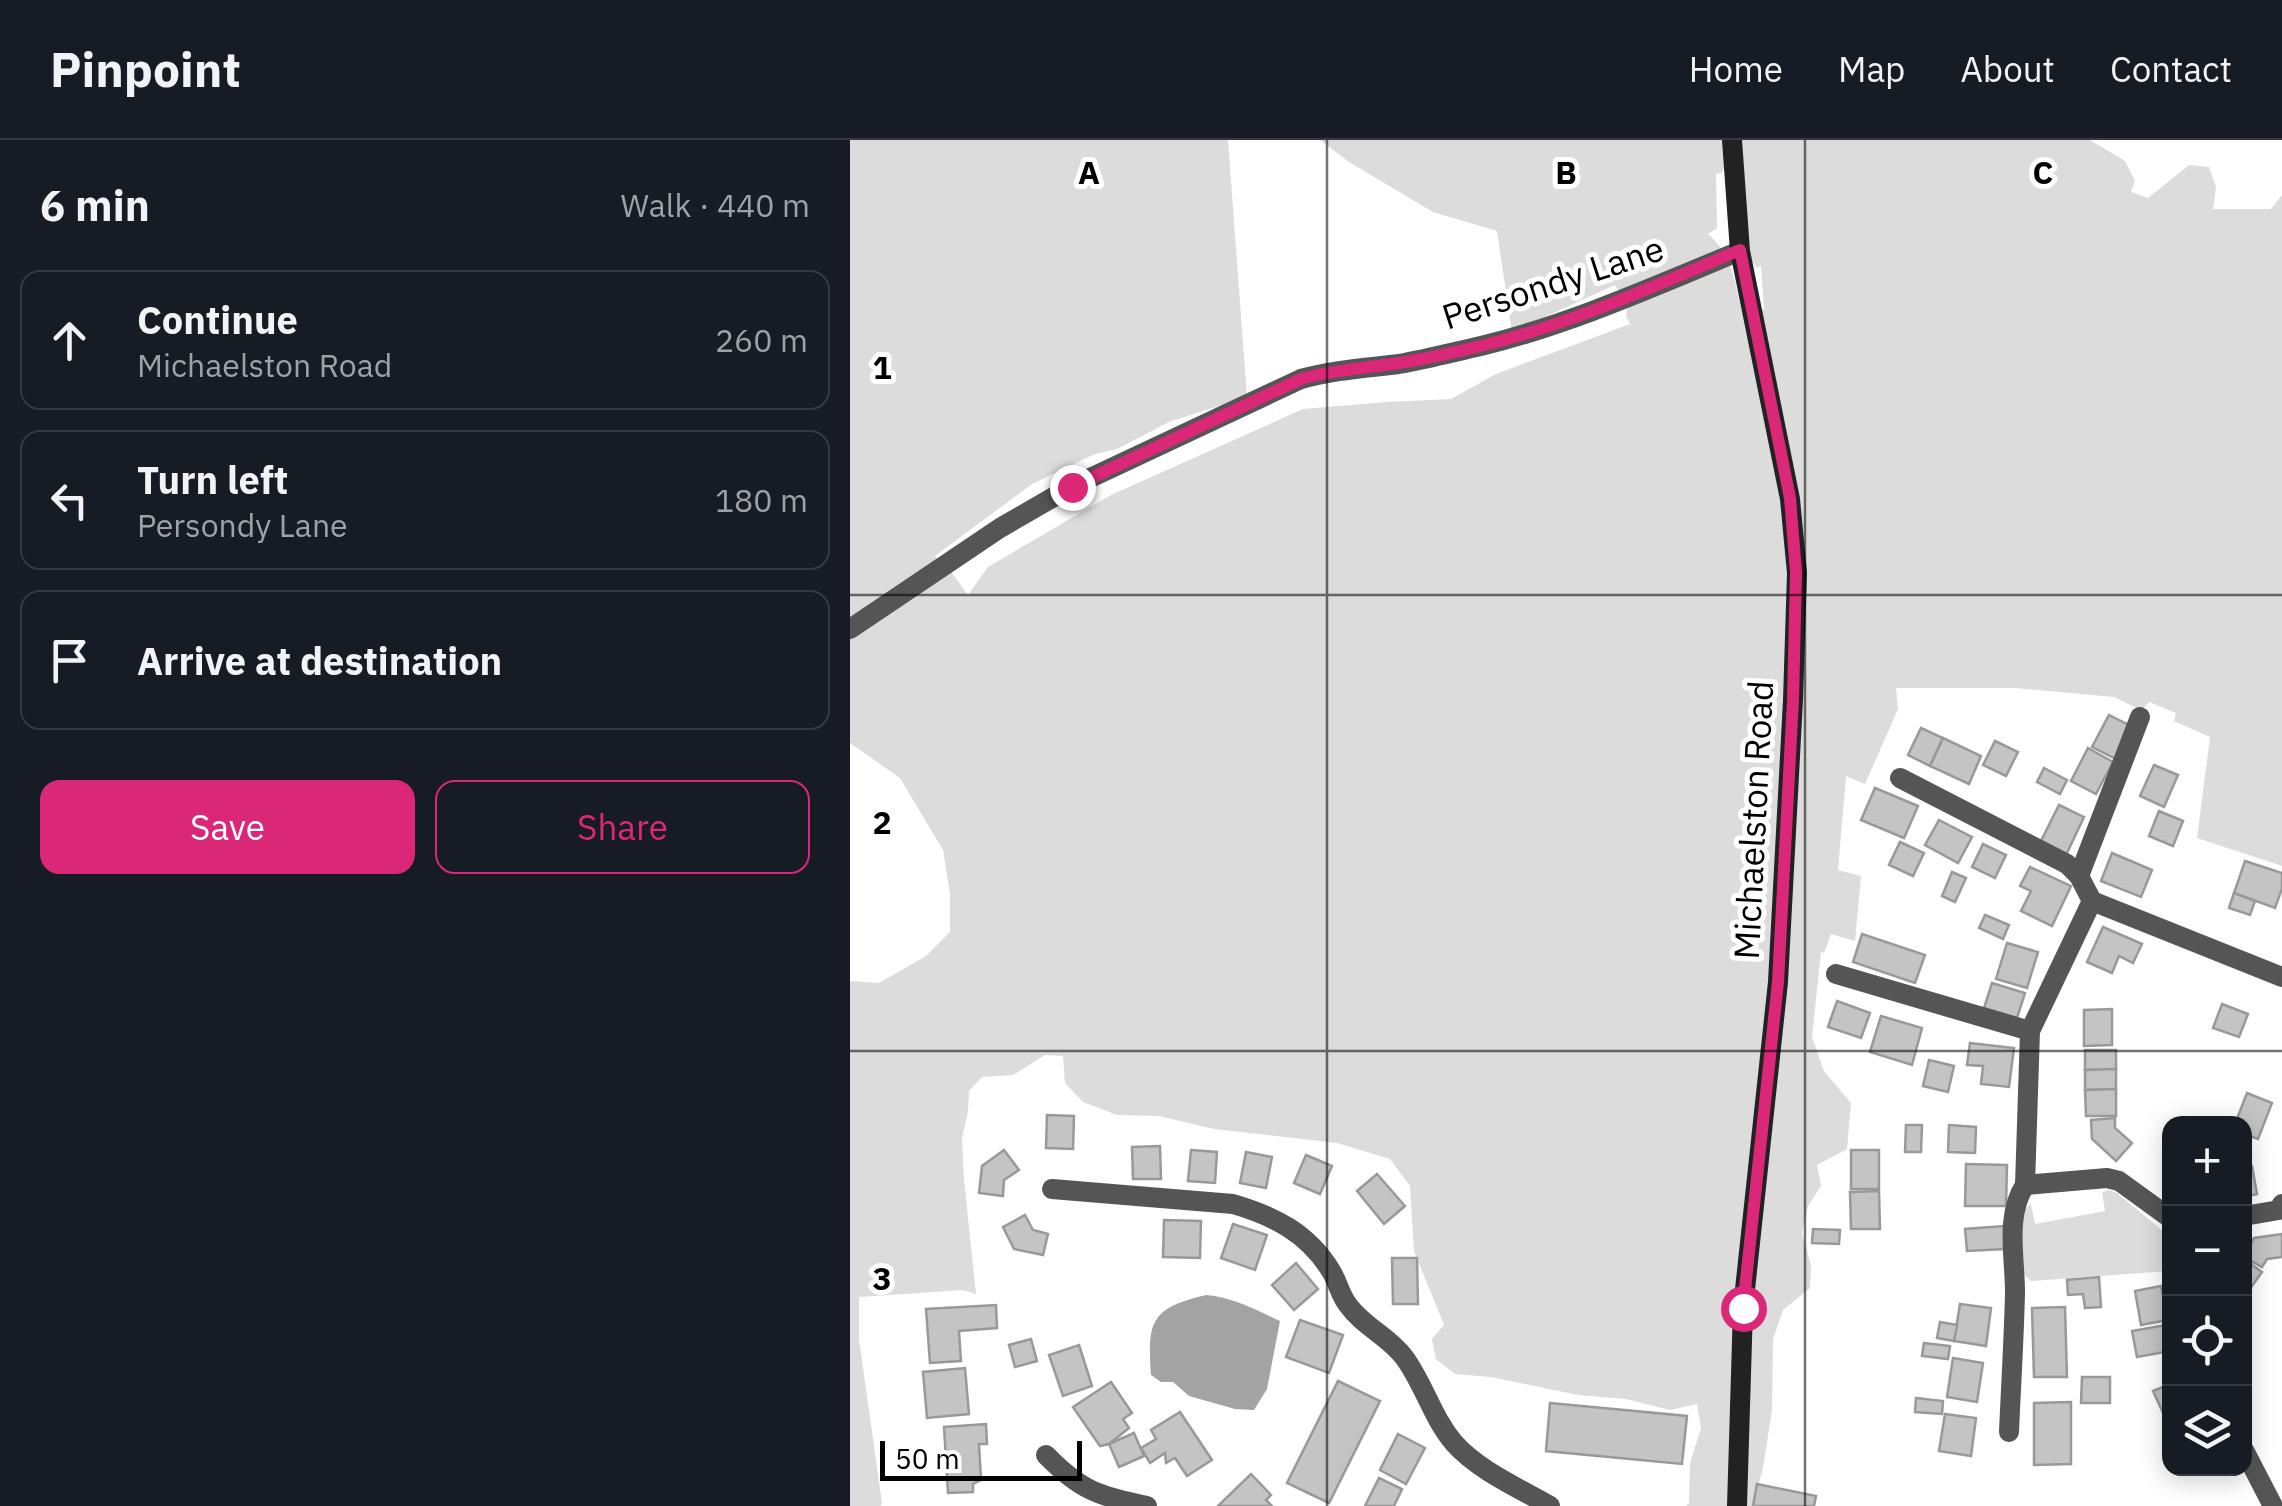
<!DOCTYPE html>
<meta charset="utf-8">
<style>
body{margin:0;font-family:"IBM Plex Sans",sans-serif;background:#20242c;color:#f1f3f6}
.controls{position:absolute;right:30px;bottom:30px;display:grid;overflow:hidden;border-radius:20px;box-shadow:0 5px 25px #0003}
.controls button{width:90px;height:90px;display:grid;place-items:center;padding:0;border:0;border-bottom:2px solid #363941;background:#171b24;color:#f1f3f6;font:50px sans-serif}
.scale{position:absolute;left:30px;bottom:25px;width:202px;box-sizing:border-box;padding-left:10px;border:5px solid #000;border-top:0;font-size:28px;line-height:35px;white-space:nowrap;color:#000;-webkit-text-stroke:8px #fff;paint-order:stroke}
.stop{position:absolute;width:30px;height:30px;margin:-22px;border:8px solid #db2777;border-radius:50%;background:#fff}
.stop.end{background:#db2777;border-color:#fff;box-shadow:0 2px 10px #0008}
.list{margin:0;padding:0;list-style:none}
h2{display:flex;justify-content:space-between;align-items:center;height:130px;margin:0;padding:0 40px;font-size:42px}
h2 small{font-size:32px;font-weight:400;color:#9ea1a6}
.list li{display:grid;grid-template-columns:65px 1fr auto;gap:30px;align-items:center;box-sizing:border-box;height:140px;margin:0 20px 20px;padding:0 20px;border:2px solid #363941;border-radius:20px}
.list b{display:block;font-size:38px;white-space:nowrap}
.list p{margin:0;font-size:32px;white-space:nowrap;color:#9ea1a6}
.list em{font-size:32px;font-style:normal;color:#9ea1a6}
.actions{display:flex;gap:20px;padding:30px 40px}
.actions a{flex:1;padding:22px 0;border:2px solid #db2777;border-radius:20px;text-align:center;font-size:35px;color:#db2777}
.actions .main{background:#db2777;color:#fff}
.icon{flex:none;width:55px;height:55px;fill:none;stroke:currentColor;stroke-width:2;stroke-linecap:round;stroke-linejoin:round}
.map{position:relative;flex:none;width:1432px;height:1366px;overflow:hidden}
header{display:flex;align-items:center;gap:60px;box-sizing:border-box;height:140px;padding:0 50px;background:#171b24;border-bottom:2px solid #363941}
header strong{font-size:48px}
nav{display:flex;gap:55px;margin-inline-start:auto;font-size:35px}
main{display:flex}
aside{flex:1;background:#171b24}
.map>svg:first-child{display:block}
.green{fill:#dcdcdc}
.water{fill:#a3a3a3}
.building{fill:#c4c4c4;stroke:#999;stroke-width:2.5}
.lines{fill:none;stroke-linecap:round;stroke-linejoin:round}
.street{stroke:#555;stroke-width:20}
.secondary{stroke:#222;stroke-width:20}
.route{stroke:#db2777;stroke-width:12}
.grid{fill:none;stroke:#000;stroke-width:2.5;stroke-opacity:0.55}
.labels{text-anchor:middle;stroke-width:10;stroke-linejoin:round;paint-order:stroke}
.street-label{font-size:35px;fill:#000;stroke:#fff}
.grid-label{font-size:32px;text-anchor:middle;font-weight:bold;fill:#000;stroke:#fff;stroke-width:10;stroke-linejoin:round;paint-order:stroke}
</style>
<header>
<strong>Pinpoint</strong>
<nav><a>Home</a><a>Map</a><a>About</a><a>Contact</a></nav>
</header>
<main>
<aside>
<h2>6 min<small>Walk · 440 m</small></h2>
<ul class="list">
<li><svg class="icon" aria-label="ahead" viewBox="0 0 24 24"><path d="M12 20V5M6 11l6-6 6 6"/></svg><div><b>Continue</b><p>Michaelston Road</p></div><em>260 m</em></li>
<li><svg class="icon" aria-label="left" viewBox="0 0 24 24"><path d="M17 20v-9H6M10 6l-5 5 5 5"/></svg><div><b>Turn left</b><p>Persondy Lane</p></div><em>180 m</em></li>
<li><svg class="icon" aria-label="arrive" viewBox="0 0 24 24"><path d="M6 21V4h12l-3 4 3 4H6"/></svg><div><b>Arrive at destination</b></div></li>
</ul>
<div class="actions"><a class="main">Save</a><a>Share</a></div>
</aside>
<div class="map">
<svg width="1432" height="1366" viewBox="0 0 1432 1366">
<rect width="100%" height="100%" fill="#fff"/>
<!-- green -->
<g class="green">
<path d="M 0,0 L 378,0 L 397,257 L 319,282 L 267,309 L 245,314 L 182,344 L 85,416 L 102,433 L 118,455 L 138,427 L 261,355 L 453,269 L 536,262 L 601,259 L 646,234 L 780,184 L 776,176 L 778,166 L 765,145 L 662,192 L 647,91 L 583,72 L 499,22 L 470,0 L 876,0 L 878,14 L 872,33 L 866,34 L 867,88 L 858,94 C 886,119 884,147 895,181 L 914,169 L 911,126 L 907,128 L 900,119 L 888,0 L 1240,0 L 1275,21 L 1285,41 L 1281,52 L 1298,58 L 1339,25 L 1359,27 L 1366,47 L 1363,69 L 1421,69 L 1432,55 L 1432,726 L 1347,698 L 1360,597 L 1324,581 L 1326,573 L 1299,562 L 1291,570 L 1264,557 L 1165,548 L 1046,548 L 1048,569 L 1015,644 L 996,636 L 988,730 L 1011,736 L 1005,801 L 981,794 L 974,813 L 971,812 L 962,897 L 974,931 L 1001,963 L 997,1009 L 967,1025 L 971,1046 L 958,1066 L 952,1093 L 961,1125 L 960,1148 L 933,1170 L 923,1199 L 922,1270 L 913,1328 L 903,1366 L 836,1366 L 839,1363 L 840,1323 L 851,1288 L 847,1264 L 820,1270 L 776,1259 L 728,1255 L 641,1237 L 605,1234 L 586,1219 L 582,1199 L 594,1185 L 564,1111 L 560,1046 L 540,1019 L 487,1003 L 364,989 L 309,976 L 267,975 L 233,962 L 215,943 L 213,916 L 195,915 L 163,935 L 132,937 L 119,951 L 118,971 L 112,998 L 114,1040 L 126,1154 L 113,1150 L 9,1157 L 9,1199 L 32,1363 L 31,1366 L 0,1366 L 0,841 L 29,843 L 76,816 L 100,792 L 100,754 L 93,710 L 50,638 L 0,603 Z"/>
<polygon points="1259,1050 1267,1053 1314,1092 1319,1099 1319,1131 1181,1141 1172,1132 1171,1076 1175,1068 1181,1064 1185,1084 1255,1071 1252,1052"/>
</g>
<!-- water -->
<path class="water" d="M 356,1155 C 382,1157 407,1170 430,1181 L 417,1249 L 404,1270 L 385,1269 L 339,1256 L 323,1242 L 311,1242 L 301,1235 C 297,1181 301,1168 356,1155 Z"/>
<!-- building -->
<g class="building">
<polygon points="1259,575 1283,587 1266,619 1242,607"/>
<polygon points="1071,588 1093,598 1080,626 1058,615"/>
<polygon points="1093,598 1131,616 1119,644 1080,626"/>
<polygon points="1145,601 1168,612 1156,636 1133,625"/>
<polygon points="1238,608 1263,622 1246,654 1221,641"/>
<polygon points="1304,625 1328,635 1314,667 1290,656"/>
<polygon points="1194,628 1217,640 1210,654 1187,642"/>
<polygon points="1025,648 1068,666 1054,698 1011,680"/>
<polygon points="1209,665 1234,677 1216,715 1190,703"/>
<polygon points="1309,671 1333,681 1323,706 1299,696"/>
<polygon points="1089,680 1122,697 1108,723 1075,705"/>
<polygon points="1050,702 1074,713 1063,736 1039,725"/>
<polygon points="1133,704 1156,715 1145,738 1122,727"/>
<polygon points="1262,713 1302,730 1291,757 1251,741"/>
<polygon points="1395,721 1432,733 1432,749 1425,768 1384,753"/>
<polygon points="1180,727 1221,746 1202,786 1171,771 1181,751 1170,746"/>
<polygon points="1102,732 1116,738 1105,762 1092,756"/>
<polygon points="1384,753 1405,761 1400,775 1379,768"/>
<polygon points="1135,775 1159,785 1153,799 1129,788"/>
<polygon points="1253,787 1292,804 1283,823 1269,816 1262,833 1237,822"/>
<polygon points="1012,794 1075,815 1065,843 1003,822"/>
<polygon points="1157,803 1188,812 1177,848 1146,839"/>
<polygon points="1142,843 1175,853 1167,878 1134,868"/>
<polygon points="987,861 1020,873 1011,898 978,887"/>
<polygon points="1372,864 1398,874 1389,897 1363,888"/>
<polygon points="1262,869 1262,905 1234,906 1234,870"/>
<polygon points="1031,876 1072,888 1062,925 1020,912"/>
<polygon points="1120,903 1164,908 1159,947 1131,944 1133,926 1117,925"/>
<polygon points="1235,910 1266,910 1266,929 1235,930"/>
<polygon points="1079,920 1104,926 1098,952 1073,946"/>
<polygon points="1266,929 1266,949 1235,950 1235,930"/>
<polygon points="1266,949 1266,976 1236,976 1235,950"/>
<polygon points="1397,953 1422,963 1408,999 1394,994 1394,984 1385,984"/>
<polygon points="197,975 224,976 223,1009 196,1008"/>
<polygon points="1265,978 1265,988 1282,1003 1266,1021 1242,999 1241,980"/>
<polygon points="1056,985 1072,985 1071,1012 1055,1012"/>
<polygon points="1099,985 1126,987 1125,1013 1098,1012"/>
<polygon points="310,1006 311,1039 283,1039 282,1007"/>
<polygon points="154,1010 169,1030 154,1040 153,1056 129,1053 132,1026"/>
<polygon points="341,1010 367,1012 365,1043 338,1041"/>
<rect x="1001" y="1010" width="28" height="39"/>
<polygon points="396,1012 422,1017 416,1048 390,1043"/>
<polygon points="456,1015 482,1026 470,1054 444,1043"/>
<polygon points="1116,1024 1157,1025 1156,1066 1115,1066"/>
<polygon points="1402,1026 1407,1054 1394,1057 1394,1027"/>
<polygon points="527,1034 555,1066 534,1084 507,1051"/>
<polygon points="1029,1051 1030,1089 1001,1089 1000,1052"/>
<polygon points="175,1075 183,1090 198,1094 193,1115 164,1109 153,1087"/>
<polygon points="314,1080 351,1081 350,1118 313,1117"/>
<polygon points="383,1084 417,1095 405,1130 371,1118"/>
<polygon points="1154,1086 1155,1109 1117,1111 1115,1089"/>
<polygon points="963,1089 990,1090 989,1104 962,1103"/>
<polygon points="1432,1094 1432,1117 1417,1119 1412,1127 1394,1117 1404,1098"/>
<polygon points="542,1118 567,1118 568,1164 543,1164"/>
<polygon points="1394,1119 1412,1132 1394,1157"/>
<polygon points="446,1123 468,1149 444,1170 422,1145"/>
<polygon points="1249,1137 1251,1167 1235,1168 1233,1154 1218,1155 1217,1140"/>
<polygon points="1311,1146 1318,1180 1291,1185 1285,1151"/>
<polygon points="1110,1164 1141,1168 1136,1206 1104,1201"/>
<polygon points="146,1165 147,1188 109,1191 111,1221 80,1223 76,1169"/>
<polygon points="1215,1167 1217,1237 1184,1237 1182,1168"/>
<polygon points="450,1180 493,1195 479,1233 436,1217"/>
<polygon points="1090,1182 1107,1185 1104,1201 1087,1198"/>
<polygon points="1316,1185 1320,1211 1287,1217 1282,1191"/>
<polygon points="181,1199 187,1221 165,1227 159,1205"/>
<polygon points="1074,1203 1100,1206 1098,1219 1072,1216"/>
<polygon points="229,1205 242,1246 213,1256 199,1215"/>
<polygon points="1103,1218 1133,1223 1127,1262 1097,1257"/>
<polygon points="115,1228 119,1274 77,1278 73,1232"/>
<polygon points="1232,1237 1260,1237 1260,1263 1231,1263"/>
<polygon points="488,1241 530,1261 479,1363 437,1343"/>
<polygon points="261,1242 282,1273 273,1279 279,1288 259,1304 250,1306 223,1267"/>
<polygon points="1320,1244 1320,1286 1319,1286 1303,1251"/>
<polygon points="1066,1258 1093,1261 1092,1274 1065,1272"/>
<polygon points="1221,1262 1221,1324 1184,1325 1184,1263"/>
<polygon points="700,1263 837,1276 832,1324 696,1311"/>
<polygon points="330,1272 362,1320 337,1336 325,1318 316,1323 315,1313 300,1323 291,1308 306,1299 301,1290"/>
<polygon points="1095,1274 1126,1278 1121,1316 1089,1311"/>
<polygon points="136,1284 137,1304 129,1304 131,1340 123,1344 123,1352 98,1353 94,1287"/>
<polygon points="284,1293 294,1316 269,1327 259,1304"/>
<polygon points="548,1294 575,1308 556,1344 530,1330"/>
<polygon points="401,1334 421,1355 416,1360 422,1366 368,1366"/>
<polygon points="529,1338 552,1349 544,1366 515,1366"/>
<polygon points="907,1344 966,1356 964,1366 903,1366"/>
</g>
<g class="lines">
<!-- street -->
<g class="street">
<path d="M 0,489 L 150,388 L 221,347 L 451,239 C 483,230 516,228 549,224 C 577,219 604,212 631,206 C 721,184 805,146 890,111"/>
<polyline points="1050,638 1217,724 1229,736 1242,761"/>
<polyline points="1229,736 1290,577"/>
<polyline points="986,834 1180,891"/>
<path d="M 202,1049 L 383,1064 C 424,1076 458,1093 481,1131 C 488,1142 490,1155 498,1165 C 513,1186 539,1197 554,1217 C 574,1244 582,1277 604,1303 C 629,1331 669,1348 700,1366"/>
<polyline points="1394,1076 1429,1070 1432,1064"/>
<polyline points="1320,1078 1269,1041 1257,1038 1175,1045 1180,891 1242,761 1432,837"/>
<path d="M 1159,1292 C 1161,1245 1164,1198 1165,1152 C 1165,1117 1155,1076 1175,1045"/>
<polyline points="1394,1310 1423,1366"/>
<path d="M 196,1315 C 231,1351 249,1356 297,1366"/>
</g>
<!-- secondary -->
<polyline class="secondary" points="882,0 890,111 940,359 947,433 943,560 928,842 893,1168 887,1366"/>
</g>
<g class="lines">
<!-- route -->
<path class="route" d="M 222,347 L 451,239 C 483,230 516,228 549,223 C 577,219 604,212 631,206 C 721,184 805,146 890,110 L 940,358 L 946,432 L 943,560 L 928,842 L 893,1168"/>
</g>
<!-- grid -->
<path class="grid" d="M 477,0 L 477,1366M 955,0 L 955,1366M 0,455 L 1432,455M 0,911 L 1432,911"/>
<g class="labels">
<!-- street labels -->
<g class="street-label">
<text transform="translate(703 143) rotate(-18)" y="12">Persondy Lane</text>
<text transform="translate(904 680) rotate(-87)" y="12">Michaelston Road</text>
</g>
</g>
<g class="grid-label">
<text x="239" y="44">A</text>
<text x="716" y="44">B</text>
<text x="1193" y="44">C</text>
<text x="32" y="239">1</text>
<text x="32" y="694">2</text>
<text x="32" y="1150">3</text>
</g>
</svg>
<div class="controls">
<button>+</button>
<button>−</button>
<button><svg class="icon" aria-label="locate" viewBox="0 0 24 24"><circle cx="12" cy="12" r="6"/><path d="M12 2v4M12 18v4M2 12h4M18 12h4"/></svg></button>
<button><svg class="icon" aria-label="layers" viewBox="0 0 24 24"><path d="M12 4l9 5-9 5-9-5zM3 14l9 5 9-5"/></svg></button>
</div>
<div class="scale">50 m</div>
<div class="stop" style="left:893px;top:1168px"></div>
<div class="stop end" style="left:222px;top:347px"></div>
</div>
</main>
